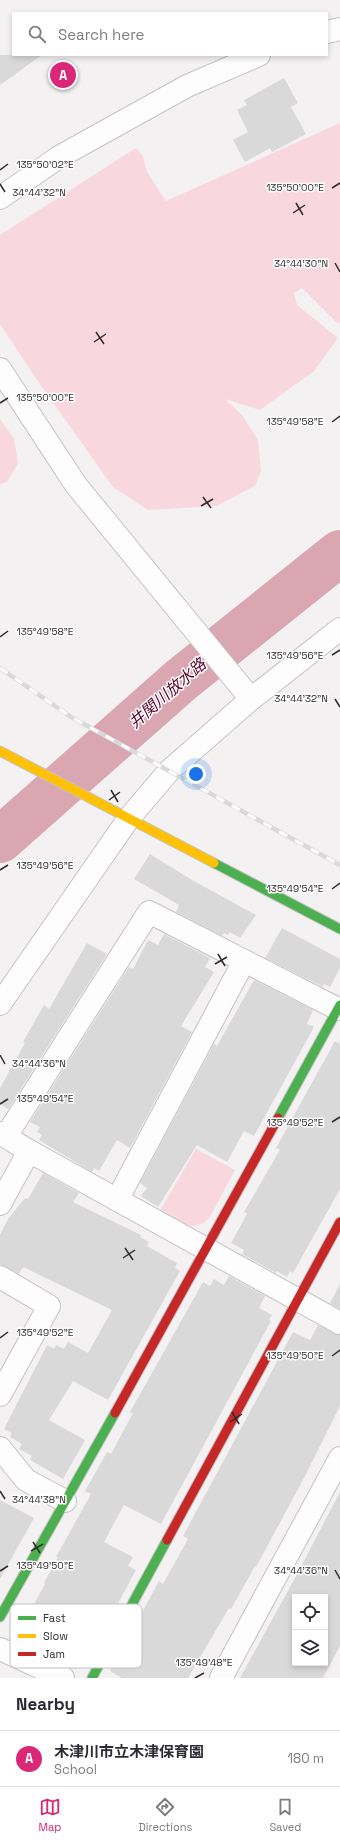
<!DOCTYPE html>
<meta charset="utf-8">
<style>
body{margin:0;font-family:"Space Grotesk","Noto Sans JP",sans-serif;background:#f2f2f3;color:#2b2b33}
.controls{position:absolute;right:12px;bottom:12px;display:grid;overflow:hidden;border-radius:0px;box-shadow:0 2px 6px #0003}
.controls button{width:36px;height:36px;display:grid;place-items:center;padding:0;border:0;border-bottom:1px solid #e1e1e2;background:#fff;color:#2b2b33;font:20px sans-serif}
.you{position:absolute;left:196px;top:774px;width:14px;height:14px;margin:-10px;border:3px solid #fff;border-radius:50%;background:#1a73e8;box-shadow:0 0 0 6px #1a73e833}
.badge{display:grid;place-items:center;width:26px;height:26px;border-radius:50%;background:#db2777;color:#fff;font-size:13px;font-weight:700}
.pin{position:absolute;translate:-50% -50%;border:2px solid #fff;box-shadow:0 1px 4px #0006}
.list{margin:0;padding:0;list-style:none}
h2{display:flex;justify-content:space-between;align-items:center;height:52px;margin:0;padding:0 16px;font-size:17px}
h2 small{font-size:13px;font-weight:400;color:#7c7c81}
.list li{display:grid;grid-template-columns:26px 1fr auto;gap:12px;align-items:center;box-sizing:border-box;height:56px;padding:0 16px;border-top:1px solid #e1e1e2}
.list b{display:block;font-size:15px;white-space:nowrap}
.list p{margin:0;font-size:13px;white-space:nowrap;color:#7c7c81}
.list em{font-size:13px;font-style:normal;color:#7c7c81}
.icon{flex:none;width:22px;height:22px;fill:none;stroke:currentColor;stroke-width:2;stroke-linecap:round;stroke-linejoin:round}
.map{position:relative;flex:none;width:340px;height:1678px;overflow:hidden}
.search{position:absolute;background:#fff;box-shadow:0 2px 6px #0003;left:12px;right:12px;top:12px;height:44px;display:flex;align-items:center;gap:10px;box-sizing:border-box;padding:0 14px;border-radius:0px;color:#7c7c81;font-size:15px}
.sheet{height:108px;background:#fff}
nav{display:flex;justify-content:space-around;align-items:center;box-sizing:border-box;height:56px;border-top:1px solid #e1e1e2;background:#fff;font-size:11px;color:#7c7c81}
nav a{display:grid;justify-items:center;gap:2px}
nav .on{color:#db2777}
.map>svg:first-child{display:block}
.green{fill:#f9d7de}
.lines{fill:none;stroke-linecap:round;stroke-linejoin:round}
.river{stroke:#d9a6b2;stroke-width:46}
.building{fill:#dad9d9;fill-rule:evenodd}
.street-casing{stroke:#c5c2c3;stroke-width:24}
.fast-casing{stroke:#c5c2c3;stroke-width:11}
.slow-casing{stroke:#c5c2c3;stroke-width:11}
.jam-casing{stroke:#c5c2c3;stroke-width:11}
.street{stroke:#fdfdfd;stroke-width:22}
.fast{stroke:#4caf50;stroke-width:9}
.slow{stroke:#ffc107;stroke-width:9}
.jam{stroke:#c62828;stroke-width:9}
.rail-casing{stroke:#dad9d9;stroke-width:4.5}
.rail{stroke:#fff;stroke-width:3;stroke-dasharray:9;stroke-linecap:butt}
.ticks{fill:none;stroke:#2e2c2d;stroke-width:1.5}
.labels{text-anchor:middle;stroke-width:3;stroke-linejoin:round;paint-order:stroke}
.water-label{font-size:16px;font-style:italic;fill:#5b0226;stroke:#fff}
.key{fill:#fff;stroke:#c0c0c0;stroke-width:1}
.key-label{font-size:11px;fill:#2e2c2d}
.ticks-label{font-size:10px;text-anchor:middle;fill:#2e2c2d;stroke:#fff;stroke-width:3;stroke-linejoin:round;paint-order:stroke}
</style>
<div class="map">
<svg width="340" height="1678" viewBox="0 0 340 1678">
<rect width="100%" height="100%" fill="#f4f1f2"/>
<!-- green -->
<g class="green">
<polygon points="340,123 340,323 336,322 302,288 294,293 297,305 338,338 314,371 260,410 225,399 242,415 258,440 261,471 256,485 217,506 148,510 113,487 37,380 0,324 0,235 136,148 143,156 147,172 166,201"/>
<polygon points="0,419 14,439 18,463 7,482 0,484"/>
<path d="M 196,1149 L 235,1170 L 210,1217 C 194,1236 177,1220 160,1211 Z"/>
</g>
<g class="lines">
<!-- river -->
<polyline class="river" points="0,840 181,680 340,553"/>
</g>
<!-- building -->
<g class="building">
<polygon points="0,55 42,55 0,85"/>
<polygon points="284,78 298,103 291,107 306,134 272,152 270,148 245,162 233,140 248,132 237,110 247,105 244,100"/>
<polygon points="150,854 192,880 256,915 240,938 230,932 228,935 224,933 222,936 176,912 179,905 134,879"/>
<polygon points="282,928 340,959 340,968 330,987 324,984 323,987 265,958"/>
<polygon points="164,934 210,958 205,967 214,972 181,1026 192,1032 130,1148 117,1140 99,1171 94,1168 92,1172 39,1140 42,1135 37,1132 40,1127 30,1122 129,967 133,969 148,940 158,945"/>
<polygon points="87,943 107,954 8,1109 0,1104 0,1088 25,1043 23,1042 44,1005 49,1009"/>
<polygon points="254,980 313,1010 307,1024 313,1026 313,1029 254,1136 244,1131 227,1162 197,1145 158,1207 141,1196 147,1188 140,1183 214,1044 217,1046"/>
<polygon points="335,1041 340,1044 340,1189 293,1273 290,1271 287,1277 277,1271 276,1273 242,1254 244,1250 231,1243 247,1214 244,1212 278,1153 280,1150 276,1148"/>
<polygon points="43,1173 79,1193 73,1202 141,1235 140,1237 149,1242 147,1246 177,1263 175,1268 180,1271 108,1400 73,1381 49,1420 85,1440 63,1479 30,1460 32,1456 19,1449 22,1444 10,1437 12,1433 4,1429 47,1345 54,1349 56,1345 64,1349 68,1342 88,1353 112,1310 23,1267 19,1274 0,1264 0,1235 8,1219 25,1198 28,1199"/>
<polygon points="229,1276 265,1296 259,1308 272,1315 269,1320 271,1321 161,1524 124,1505 104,1542 133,1557 128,1566 136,1570 88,1659 50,1640 48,1644 20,1629 45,1584 44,1583 58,1557 56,1557 91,1494 85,1491 107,1452 111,1454 133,1413 130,1412 203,1282 210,1286 214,1279 224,1285"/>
<polygon points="340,1284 340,1309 330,1303"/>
<polygon points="318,1325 340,1335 340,1406 304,1478 256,1567 255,1566 231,1609 229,1608 188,1678 122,1678 110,1671 159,1581 163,1584 188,1539 183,1536 293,1332 310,1340"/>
<path d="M 340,1492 L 340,1646 L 323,1678 L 240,1678 L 296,1576 ZM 295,1597 L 325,1597 L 325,1663 L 295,1663 Z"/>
<polygon points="0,1500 34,1518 0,1579"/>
</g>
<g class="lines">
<defs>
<g id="street">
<polyline points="327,32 340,29"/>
<polyline points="0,198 59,157 187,86 259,55"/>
<polyline points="0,369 76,485 251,699"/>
<polyline points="0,1004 129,818 169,771 251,699 340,629"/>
<polyline points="0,1133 29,1151 340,1323"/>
<polyline points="6,1136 149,912 338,1009"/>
<polyline points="117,1200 244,961"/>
<polyline points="0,1204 29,1151"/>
<polyline points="0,1277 49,1306 0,1395"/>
<polyline points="0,1448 26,1480 65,1501"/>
<polyline points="0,1649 63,1678"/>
<polyline points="221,1678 340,1458"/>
</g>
<g id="fast">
<polyline points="214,863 340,929"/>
<polyline points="278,1118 340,1005"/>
<polyline points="0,1617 115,1413"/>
<polyline points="92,1678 167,1540"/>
</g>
<polyline id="slow" points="0,751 214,863"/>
<g id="jam">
<polyline points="115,1413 278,1118"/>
<polyline points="167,1540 340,1222"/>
</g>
</defs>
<!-- street casing -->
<use href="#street" class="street-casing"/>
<!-- fast casing -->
<use href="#fast" class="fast-casing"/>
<!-- slow casing -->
<use href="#slow" class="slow-casing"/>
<!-- jam casing -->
<use href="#jam" class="jam-casing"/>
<!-- street -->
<use href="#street" class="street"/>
<!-- fast -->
<use href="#fast" class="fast"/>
<!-- slow -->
<use href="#slow" class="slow"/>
<!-- jam -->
<use href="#jam" class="jam"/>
<defs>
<polyline id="rail" points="0,668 71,717 340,865"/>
</defs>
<!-- rail casing -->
<use href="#rail" class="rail-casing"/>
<!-- rail -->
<use href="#rail" class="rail"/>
</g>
<!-- ticks -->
<path class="ticks" d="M 0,170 L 8,164M 0,184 L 5,192M 332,188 L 340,183M 296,203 L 303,215M 293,213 L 305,205M 335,263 L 340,272M 96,332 L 104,344M 94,342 L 106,334M 0,403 L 8,398M 332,422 L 340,416M 203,497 L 211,508M 201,506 L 213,499M 0,637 L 8,631M 332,655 L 340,650M 335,699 L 340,707M 111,790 L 118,802M 109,800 L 120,792M 0,870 L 8,865M 332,889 L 340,883M 218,954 L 225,966M 215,964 L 227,957M 0,1055 L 5,1064M 0,1104 L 8,1099M 332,1122 L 340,1117M 125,1248 L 133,1260M 123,1258 L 135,1250M 0,1338 L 8,1332M 332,1356 L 340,1350M 232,1412 L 239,1424M 230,1422 L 242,1414M 0,1491 L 5,1499M 33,1542 L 40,1553M 31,1551 L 43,1544M 335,1570 L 340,1579M 0,1571 L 8,1566M 195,1678 L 204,1673"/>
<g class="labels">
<!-- water labels -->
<g class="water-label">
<text transform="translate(167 693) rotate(-41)" y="6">井関川放水路</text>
</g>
</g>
<!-- legend -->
<rect x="10" y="1604" width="132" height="64" rx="6" class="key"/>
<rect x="18" y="1616" width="18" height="4" fill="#4caf50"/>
<rect x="18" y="1634" width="18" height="4" fill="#ffc107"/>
<rect x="18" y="1652" width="18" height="4" fill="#c62828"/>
<g class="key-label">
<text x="43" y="1622">Fast</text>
<text x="43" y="1640">Slow</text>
<text x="43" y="1658">Jam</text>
</g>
<g class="ticks-label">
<text x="45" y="168">135°50'02"E</text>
<text x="295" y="191">135°50'00"E</text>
<text x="39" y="196">34°44'32"N</text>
<text x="301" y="267">34°44'30"N</text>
<text x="45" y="401">135°50'00"E</text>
<text x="295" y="425">135°49'58"E</text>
<text x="45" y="635">135°49'58"E</text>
<text x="295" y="659">135°49'56"E</text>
<text x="301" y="702">34°44'32"N</text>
<text x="45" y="869">135°49'56"E</text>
<text x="295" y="892">135°49'54"E</text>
<text x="39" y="1067">34°44'36"N</text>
<text x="45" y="1102">135°49'54"E</text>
<text x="295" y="1126">135°49'52"E</text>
<text x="45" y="1336">135°49'52"E</text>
<text x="295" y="1359">135°49'50"E</text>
<text x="39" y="1503">34°44'38"N</text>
<text x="45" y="1569">135°49'50"E</text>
<text x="301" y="1574">34°44'36"N</text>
<text x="204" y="1666">135°49'48"E</text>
</g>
</svg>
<div class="controls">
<button><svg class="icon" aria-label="locate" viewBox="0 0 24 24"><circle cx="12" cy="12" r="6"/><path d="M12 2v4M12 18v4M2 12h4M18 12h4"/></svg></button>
<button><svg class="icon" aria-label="layers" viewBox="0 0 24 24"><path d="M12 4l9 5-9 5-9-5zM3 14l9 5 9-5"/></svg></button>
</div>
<div class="you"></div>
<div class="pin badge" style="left:63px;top:75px">A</div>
<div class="search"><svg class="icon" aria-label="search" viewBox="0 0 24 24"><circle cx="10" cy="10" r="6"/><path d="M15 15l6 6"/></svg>Search here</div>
</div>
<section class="sheet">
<h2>Nearby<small></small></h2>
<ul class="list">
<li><span class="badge">A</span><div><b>木津川市立木津保育園</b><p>School</p></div><em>180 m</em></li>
</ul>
</section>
<nav>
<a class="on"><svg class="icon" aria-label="map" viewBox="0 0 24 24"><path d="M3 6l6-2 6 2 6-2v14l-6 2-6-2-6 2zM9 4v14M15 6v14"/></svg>Map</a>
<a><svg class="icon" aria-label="directions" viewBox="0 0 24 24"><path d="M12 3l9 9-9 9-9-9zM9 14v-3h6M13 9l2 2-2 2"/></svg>Directions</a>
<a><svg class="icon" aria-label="saved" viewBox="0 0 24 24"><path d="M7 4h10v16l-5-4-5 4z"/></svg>Saved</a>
</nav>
